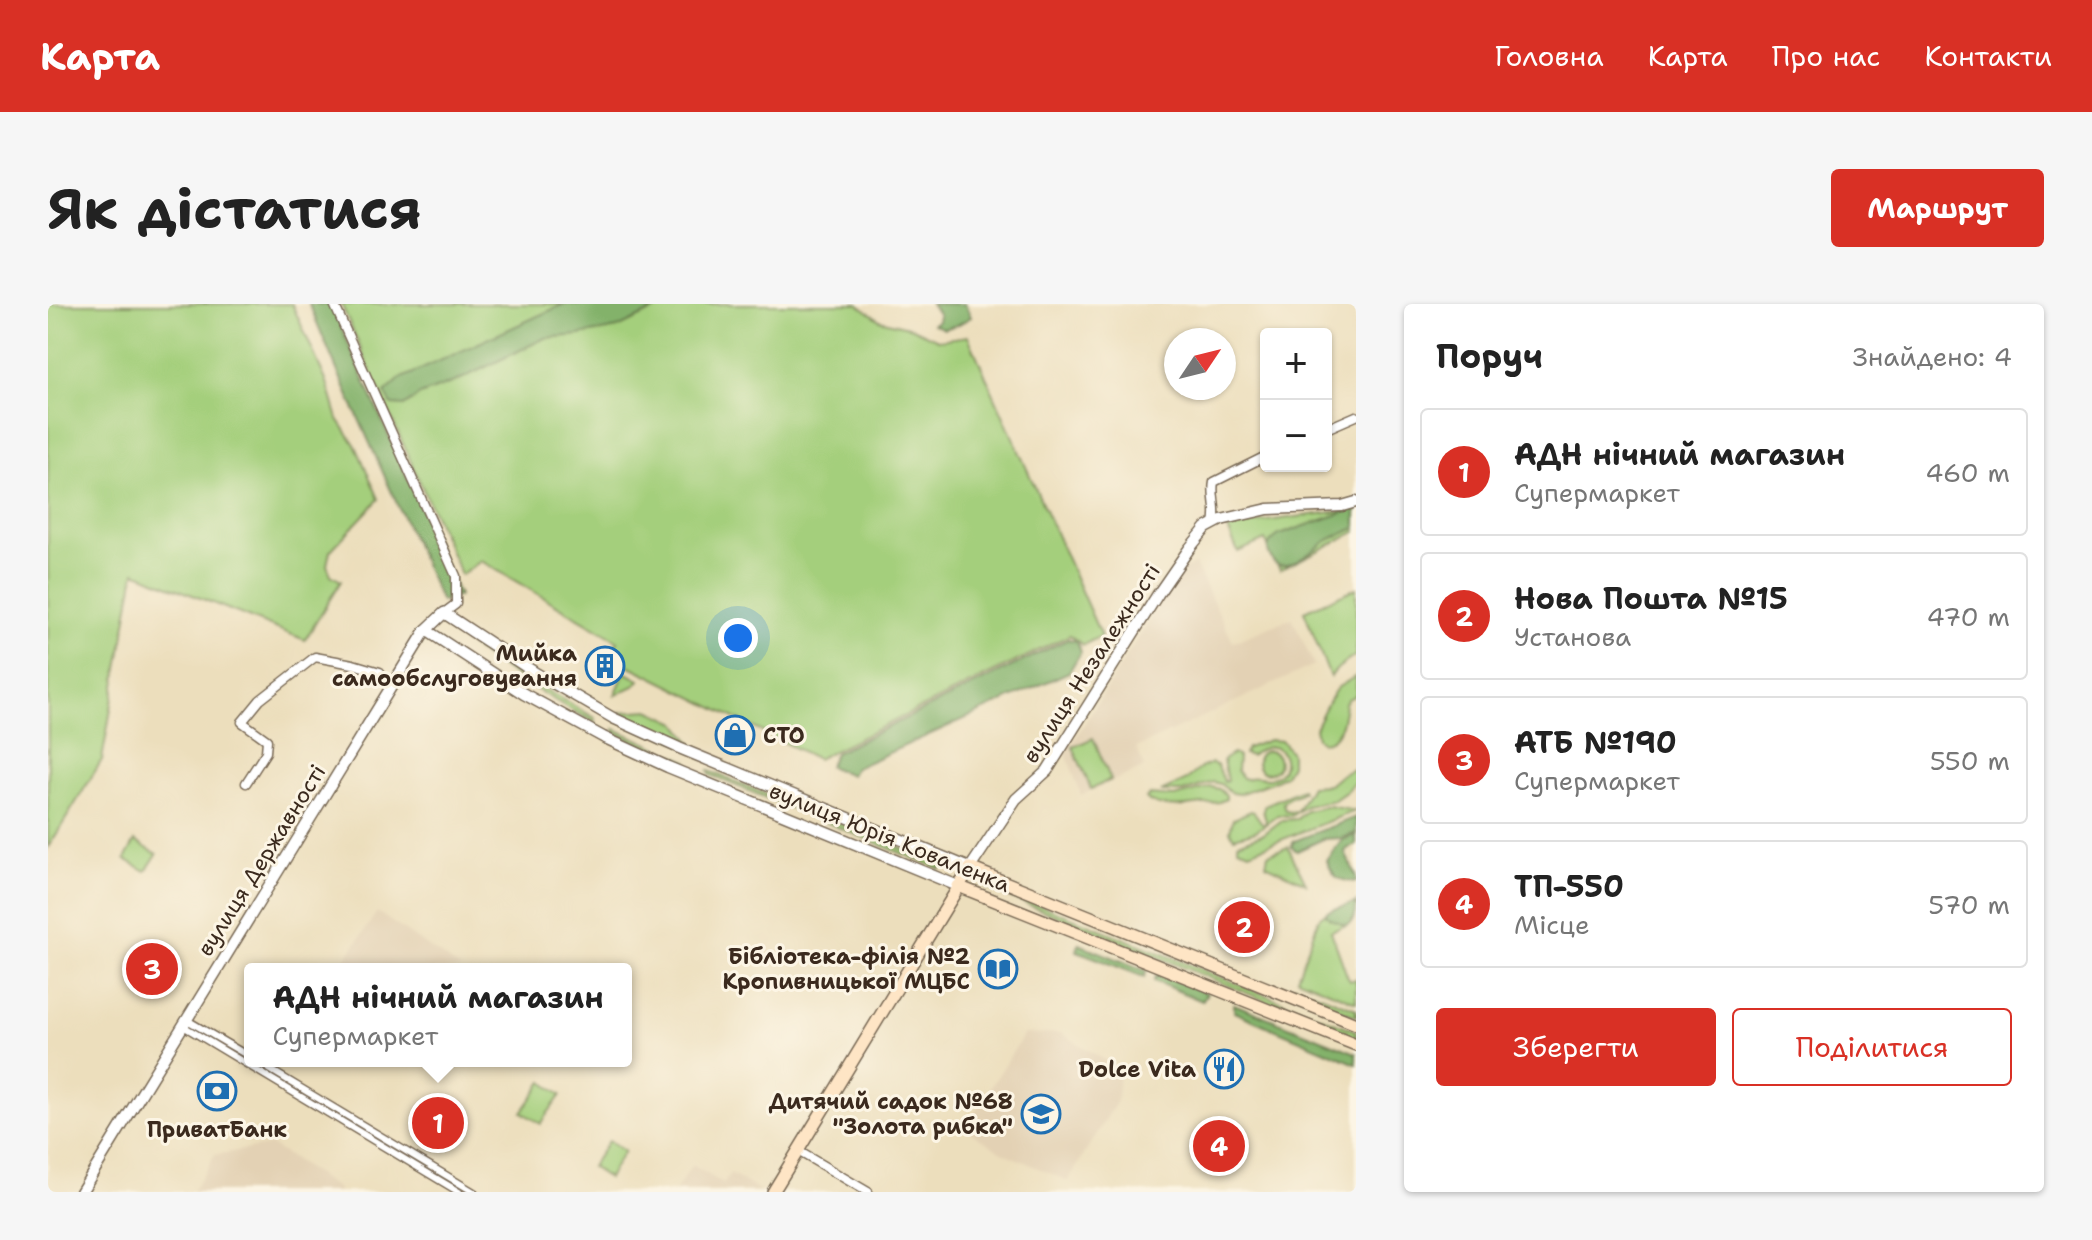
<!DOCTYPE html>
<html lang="uk">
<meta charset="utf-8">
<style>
body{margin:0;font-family:"Shantell Sans",sans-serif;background:#f6f6f6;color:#222}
.controls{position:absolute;right:24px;top:24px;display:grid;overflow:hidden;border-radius:8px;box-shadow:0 2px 6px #0004}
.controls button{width:72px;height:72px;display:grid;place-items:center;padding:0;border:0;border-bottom:2px solid #e0e0e0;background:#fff;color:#222;font:40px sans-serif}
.compass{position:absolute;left:1116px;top:24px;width:72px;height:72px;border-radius:50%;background:#fff;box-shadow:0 2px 6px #0004;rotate:55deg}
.you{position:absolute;left:690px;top:334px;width:28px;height:28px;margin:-20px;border:6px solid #fff;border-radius:50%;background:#1a73e8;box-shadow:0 0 0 12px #1a73e833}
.badge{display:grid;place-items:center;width:52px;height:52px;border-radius:50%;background:#d93025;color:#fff;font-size:26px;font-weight:700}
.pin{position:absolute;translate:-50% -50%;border:4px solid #fff;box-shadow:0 2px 8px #0006}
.popup{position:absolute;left:196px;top:659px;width:388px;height:104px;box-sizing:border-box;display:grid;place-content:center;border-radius:8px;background:#fff;filter:drop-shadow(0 2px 6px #0005);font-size:26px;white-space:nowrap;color:#767676}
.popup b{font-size:30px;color:#222}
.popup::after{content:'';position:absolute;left:50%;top:100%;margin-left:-16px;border:16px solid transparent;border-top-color:#fff}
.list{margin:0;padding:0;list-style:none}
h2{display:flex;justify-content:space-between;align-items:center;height:104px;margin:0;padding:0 32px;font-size:34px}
h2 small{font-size:26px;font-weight:400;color:#767676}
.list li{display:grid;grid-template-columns:52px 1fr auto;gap:24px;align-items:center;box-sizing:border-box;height:128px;margin:0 16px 16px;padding:0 16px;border:2px solid #e0e0e0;border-radius:8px}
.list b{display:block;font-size:30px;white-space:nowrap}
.list p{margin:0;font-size:26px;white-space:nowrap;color:#767676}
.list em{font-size:26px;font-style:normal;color:#767676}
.actions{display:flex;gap:16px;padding:24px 32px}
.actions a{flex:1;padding:18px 0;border:2px solid #d93025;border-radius:8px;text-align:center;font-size:28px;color:#d93025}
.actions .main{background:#d93025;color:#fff}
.map{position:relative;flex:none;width:1308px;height:888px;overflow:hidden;border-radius:8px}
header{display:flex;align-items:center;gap:48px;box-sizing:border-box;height:112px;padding:0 40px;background:#d93025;color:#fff}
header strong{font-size:38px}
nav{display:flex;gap:44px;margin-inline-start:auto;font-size:28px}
.intro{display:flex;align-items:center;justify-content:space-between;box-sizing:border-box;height:192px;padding:0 48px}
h1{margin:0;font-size:56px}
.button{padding:20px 36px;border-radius:8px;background:#d93025;color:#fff;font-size:28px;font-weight:700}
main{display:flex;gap:48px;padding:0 48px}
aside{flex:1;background:#fff;border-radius:8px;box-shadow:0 2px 6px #0004}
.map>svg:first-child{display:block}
.built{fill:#e3d1b4}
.green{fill:#a4cf7b;stroke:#707c4c;stroke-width:2}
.forest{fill:#83b26b;stroke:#5f6e44;stroke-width:2}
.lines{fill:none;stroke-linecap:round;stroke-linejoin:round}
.pedestrian-casing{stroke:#796955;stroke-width:9}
.minor-casing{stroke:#796955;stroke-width:11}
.tertiary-casing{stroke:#796955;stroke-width:13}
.secondary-casing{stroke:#796955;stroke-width:14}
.pedestrian{stroke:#fff;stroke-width:6}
.minor{stroke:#fff;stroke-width:8}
.tertiary{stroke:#fff;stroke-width:10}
.secondary{stroke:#fee5c5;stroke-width:11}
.labels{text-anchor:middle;stroke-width:6;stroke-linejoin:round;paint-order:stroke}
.poi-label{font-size:22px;font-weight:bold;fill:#3b2a1e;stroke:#fcf5e5;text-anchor:end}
.street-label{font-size:22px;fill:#3b2a1e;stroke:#fcf5e5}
</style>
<header>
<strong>Карта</strong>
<nav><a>Головна</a><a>Карта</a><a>Про нас</a><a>Контакти</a></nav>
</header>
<div class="intro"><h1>Як дістатися</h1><a class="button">Маршрут</a></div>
<main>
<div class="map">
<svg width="1308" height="888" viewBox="0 0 1308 888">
<rect width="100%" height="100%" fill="#fcf5e5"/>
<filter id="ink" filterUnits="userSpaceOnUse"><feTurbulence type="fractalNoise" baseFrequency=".0125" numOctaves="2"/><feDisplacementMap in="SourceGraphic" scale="16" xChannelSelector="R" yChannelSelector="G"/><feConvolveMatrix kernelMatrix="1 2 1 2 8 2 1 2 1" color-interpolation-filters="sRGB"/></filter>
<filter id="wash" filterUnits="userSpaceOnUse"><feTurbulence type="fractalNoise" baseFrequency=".006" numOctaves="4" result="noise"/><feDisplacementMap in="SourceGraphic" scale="32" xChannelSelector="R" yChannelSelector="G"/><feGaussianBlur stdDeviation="1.8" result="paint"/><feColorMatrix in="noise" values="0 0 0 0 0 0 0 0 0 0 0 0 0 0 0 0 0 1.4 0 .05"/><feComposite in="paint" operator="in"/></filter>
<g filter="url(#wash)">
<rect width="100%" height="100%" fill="#ecdebc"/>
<!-- built -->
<g class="built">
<polygon points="1147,260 1185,338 1244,314 1266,361 1088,444 1097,463 1033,491 1018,449 1132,267"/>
<polygon points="329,608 413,665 291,665"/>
<polygon points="1013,729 1071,765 1069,797 1020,877 956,849 917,824 976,730"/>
<polygon points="223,841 290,885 289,888 144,888 167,851"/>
<polygon points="644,861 676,880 682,870 713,887 627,888"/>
</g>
<!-- green -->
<g class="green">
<polygon points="0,0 244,0 280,81 290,115 308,142 331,195 282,247 279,261 283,271 293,277 257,336 87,268 54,456 0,544"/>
<polygon points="293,0 810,0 832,16 864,24 890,36 920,32 1053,332 1035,341 1022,331 769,455 562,352 570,337 433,257 413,271"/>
<polygon points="1308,205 1308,228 1232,266 1217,236 1190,248 1180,225 1219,217"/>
<polygon points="1308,284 1308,351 1290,364 1282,373 1256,307"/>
<path d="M 416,333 L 418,333 L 488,380 L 547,414 L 548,417 L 545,418 C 501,394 457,367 416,337 Z"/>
<polygon points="577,368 592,376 588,381 567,391"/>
<path d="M 1308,372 L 1308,391 L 1300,395 L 1297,399 C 1295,414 1293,437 1274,438 L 1269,434 L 1267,424 L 1281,396 L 1289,384 Z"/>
<polygon points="601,406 629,419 647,443 644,444 576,413 573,408"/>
<polygon points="567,425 639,457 641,461 637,462 567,429"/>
<polygon points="1045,434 1063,476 1043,485 1025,443"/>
<path d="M 1221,436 L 1234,437 L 1243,449 L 1243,461 L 1237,471 L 1226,477 L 1191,490 L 1184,489 L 1172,480 L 1165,478 L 1135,488 L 1113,488 L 1137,477 L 1154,463 L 1164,459 L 1170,462 L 1176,478 L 1179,477 L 1175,456 L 1185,450 L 1190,453 L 1189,466 L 1194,474 C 1206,477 1194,475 1206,473 C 1213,472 1219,476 1225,473 C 1247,466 1235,425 1203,452 L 1196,450 L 1199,444 Z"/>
<circle cx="1220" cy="458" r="11"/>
<path d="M 1308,464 L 1308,477 L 1299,487 L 1286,496 L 1258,502 L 1243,512 L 1230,511 L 1208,527 L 1186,533 L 1182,527 L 1185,515 L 1203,507 L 1206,508 L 1214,519 L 1217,520 L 1218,517 L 1215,506 L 1217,501 L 1254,485 L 1255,487 C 1249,493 1240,491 1235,499 L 1237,506 L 1241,508 L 1249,507 L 1263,482 L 1281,481 L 1294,470 Z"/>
<polygon points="661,467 893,560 894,563 892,565 662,471"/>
<path d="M 1163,483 L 1171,485 L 1178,491 L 1178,495 L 1171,498 C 1152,500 1110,509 1098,494 L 1101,491 L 1127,493 Z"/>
<polygon points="1281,502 1307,507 1202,548 1190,544 1190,539 1217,529 1234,516 1249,515 1258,507"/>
<polygon points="87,537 109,550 98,567 77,555"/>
<polygon points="1240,543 1258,579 1218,560 1220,550"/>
<polygon points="939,580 1308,727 1308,733 939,584"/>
<polygon points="1280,607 1277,610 1282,615 1298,621 1283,627 1301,677 1308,675 1308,698 1249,674 1271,614"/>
<polygon points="1247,681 1308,705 1308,712 1248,687 1245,685"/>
<polygon points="495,778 513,791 492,820 474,808"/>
<polygon points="560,837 576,847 560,874 543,863"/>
</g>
<!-- forest -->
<g class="forest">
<polygon points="261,0 283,0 411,292 393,298 289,66"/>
<polygon points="516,0 619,0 570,24 532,31 497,34 409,77 372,91 356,102 344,101 337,89 352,75"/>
<polygon points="883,0 917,0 923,13 909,21 896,25 885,20 890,17 891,11"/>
<path d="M 1308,204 L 1308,224 C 1299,228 1288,232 1279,237 C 1267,244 1238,272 1225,257 C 1223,254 1220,249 1220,246 C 1220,238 1226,235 1231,231 Z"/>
<polygon points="1020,335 1029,337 1033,348 1021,368 807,464 803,471 780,462 787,449"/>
<polygon points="1308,513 1308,529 1294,534 1275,535 1249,547 1243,543 1246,537"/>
<path d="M 1308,531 L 1308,541 L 1299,545 L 1297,548 C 1301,561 1308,565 1308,578 C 1290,576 1287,576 1279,557 L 1294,536 Z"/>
<path d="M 1308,598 C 1308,609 1308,617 1298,621 L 1282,615 L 1277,610 C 1284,603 1298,604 1308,598 Z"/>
<polygon points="1031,640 1099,667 1096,673 1029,647"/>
<polygon points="1109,670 1159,689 1154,697 1106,677"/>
<polygon points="1186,700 1308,749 1308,760 1186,708"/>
</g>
</g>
<g filter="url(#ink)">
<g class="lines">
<defs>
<g id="pedestrian">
<polyline points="139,716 202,753"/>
<polyline points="135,722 411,888"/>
<polyline points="208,757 426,888"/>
</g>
<g id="minor">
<polyline points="286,0 408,272 408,300 396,309"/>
<polyline points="1278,125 1308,112"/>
<path d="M 1166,219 C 1170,204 1163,192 1166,178 L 1218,152"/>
<polyline points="198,479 218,448 219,436 194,418 212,396 267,353 305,360 332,368"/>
<polyline points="750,847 820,888"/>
</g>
<g id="tertiary">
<polyline points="378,326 476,390 555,433 620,463 910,582"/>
<polyline points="33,888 378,326 396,309 486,368 565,414 631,444 922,564 968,495 999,467 1110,290 1141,245 1158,224 1173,216 1220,205 1294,202 1308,198"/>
</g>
<g id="secondary">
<polyline points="910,582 1308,741"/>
<polyline points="725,888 922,564 1308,720"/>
</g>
</defs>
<!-- pedestrian casing -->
<use href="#pedestrian" class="pedestrian-casing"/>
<!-- minor casing -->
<use href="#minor" class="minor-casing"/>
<!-- tertiary casing -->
<use href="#tertiary" class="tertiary-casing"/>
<!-- secondary casing -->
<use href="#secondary" class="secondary-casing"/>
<!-- pedestrian -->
<use href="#pedestrian" class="pedestrian"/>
<!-- minor -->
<use href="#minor" class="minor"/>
<!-- tertiary -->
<use href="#tertiary" class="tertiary"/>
<!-- secondary -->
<use href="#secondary" class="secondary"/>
</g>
</g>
<!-- icons -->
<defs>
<symbol id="building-ring" viewBox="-11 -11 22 22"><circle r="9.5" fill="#fcf5e5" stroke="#1f6fb2" stroke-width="1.5"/><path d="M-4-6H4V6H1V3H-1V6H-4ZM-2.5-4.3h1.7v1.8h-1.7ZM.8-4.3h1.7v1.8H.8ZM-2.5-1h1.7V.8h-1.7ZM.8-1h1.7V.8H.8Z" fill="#1f6fb2"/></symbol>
<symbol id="shop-ring" viewBox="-11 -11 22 22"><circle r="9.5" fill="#fcf5e5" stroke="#1f6fb2" stroke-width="1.5"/><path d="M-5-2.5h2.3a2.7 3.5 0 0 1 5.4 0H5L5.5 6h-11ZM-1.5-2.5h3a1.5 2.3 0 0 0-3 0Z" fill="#1f6fb2"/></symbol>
<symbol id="library-ring" viewBox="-11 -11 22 22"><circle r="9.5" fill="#fcf5e5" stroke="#1f6fb2" stroke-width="1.5"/><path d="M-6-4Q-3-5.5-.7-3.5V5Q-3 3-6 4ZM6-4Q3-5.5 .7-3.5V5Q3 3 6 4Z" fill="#1f6fb2"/></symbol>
<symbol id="restaurant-ring" viewBox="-11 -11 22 22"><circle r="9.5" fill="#fcf5e5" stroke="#1f6fb2" stroke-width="1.5"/><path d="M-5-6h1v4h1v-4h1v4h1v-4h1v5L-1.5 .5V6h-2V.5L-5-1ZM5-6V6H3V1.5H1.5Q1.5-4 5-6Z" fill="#1f6fb2"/></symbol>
<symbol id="bank-ring" viewBox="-11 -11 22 22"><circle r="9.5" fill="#fcf5e5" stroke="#1f6fb2" stroke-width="1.5"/><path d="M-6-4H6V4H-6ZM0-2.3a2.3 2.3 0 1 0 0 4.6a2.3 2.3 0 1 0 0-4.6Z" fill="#1f6fb2"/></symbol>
<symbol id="school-ring" viewBox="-11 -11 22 22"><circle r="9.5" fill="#fcf5e5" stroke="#1f6fb2" stroke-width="1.5"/><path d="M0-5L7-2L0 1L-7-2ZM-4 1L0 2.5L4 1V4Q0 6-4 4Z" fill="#1f6fb2"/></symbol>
</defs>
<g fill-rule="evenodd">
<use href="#building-ring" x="535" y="340" width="44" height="44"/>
<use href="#shop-ring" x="665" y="409" width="44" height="44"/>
<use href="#library-ring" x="928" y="643" width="44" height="44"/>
<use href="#restaurant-ring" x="1154" y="743" width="44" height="44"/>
<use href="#bank-ring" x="147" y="765" width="44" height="44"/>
<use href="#school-ring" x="971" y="788" width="44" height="44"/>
</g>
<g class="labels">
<!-- poi labels -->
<g class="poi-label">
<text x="529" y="357">Мийка<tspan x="529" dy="25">самообслуговування</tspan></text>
<text x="715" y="439" text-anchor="start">СТО</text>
<text x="922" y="660">Бібліотека-філія №2<tspan x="922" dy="25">Кропивницької МЦБС</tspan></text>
<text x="1148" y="773">Dolce Vita</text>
<text x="965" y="805">Дитячий садок №68<tspan x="965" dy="25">"Золота рибка"</tspan></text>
<text x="169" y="833" text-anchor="middle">ПриватБанк</text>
</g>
<!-- street labels -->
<g class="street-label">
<text transform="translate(1043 359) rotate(-57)" y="8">вулиця Незалежності</text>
<text transform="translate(842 533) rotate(22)" y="8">вулиця Юрія Коваленка</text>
<text transform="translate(213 556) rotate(-58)" y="8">вулиця Державності</text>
</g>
</g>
</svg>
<div class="controls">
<button>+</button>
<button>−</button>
</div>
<svg class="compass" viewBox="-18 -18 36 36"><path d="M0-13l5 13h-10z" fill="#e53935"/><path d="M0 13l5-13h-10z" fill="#767676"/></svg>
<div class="you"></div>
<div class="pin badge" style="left:390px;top:819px">1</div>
<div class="popup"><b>АДН нічний магазин</b>Супермаркет</div>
<div class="pin badge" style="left:1196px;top:623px">2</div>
<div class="pin badge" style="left:104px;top:665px">3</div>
<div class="pin badge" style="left:1171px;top:842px">4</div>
</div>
<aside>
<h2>Поруч<small>Знайдено: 4</small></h2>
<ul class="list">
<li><span class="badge">1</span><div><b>АДН нічний магазин</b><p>Супермаркет</p></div><em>460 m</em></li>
<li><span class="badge">2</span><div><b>Нова Пошта №15</b><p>Установа</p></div><em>470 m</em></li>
<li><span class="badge">3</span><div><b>АТБ №190</b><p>Супермаркет</p></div><em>550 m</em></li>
<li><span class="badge">4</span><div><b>ТП-550</b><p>Місце</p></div><em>570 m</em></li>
</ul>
<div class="actions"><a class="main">Зберегти</a><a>Поділитися</a></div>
</aside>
</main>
